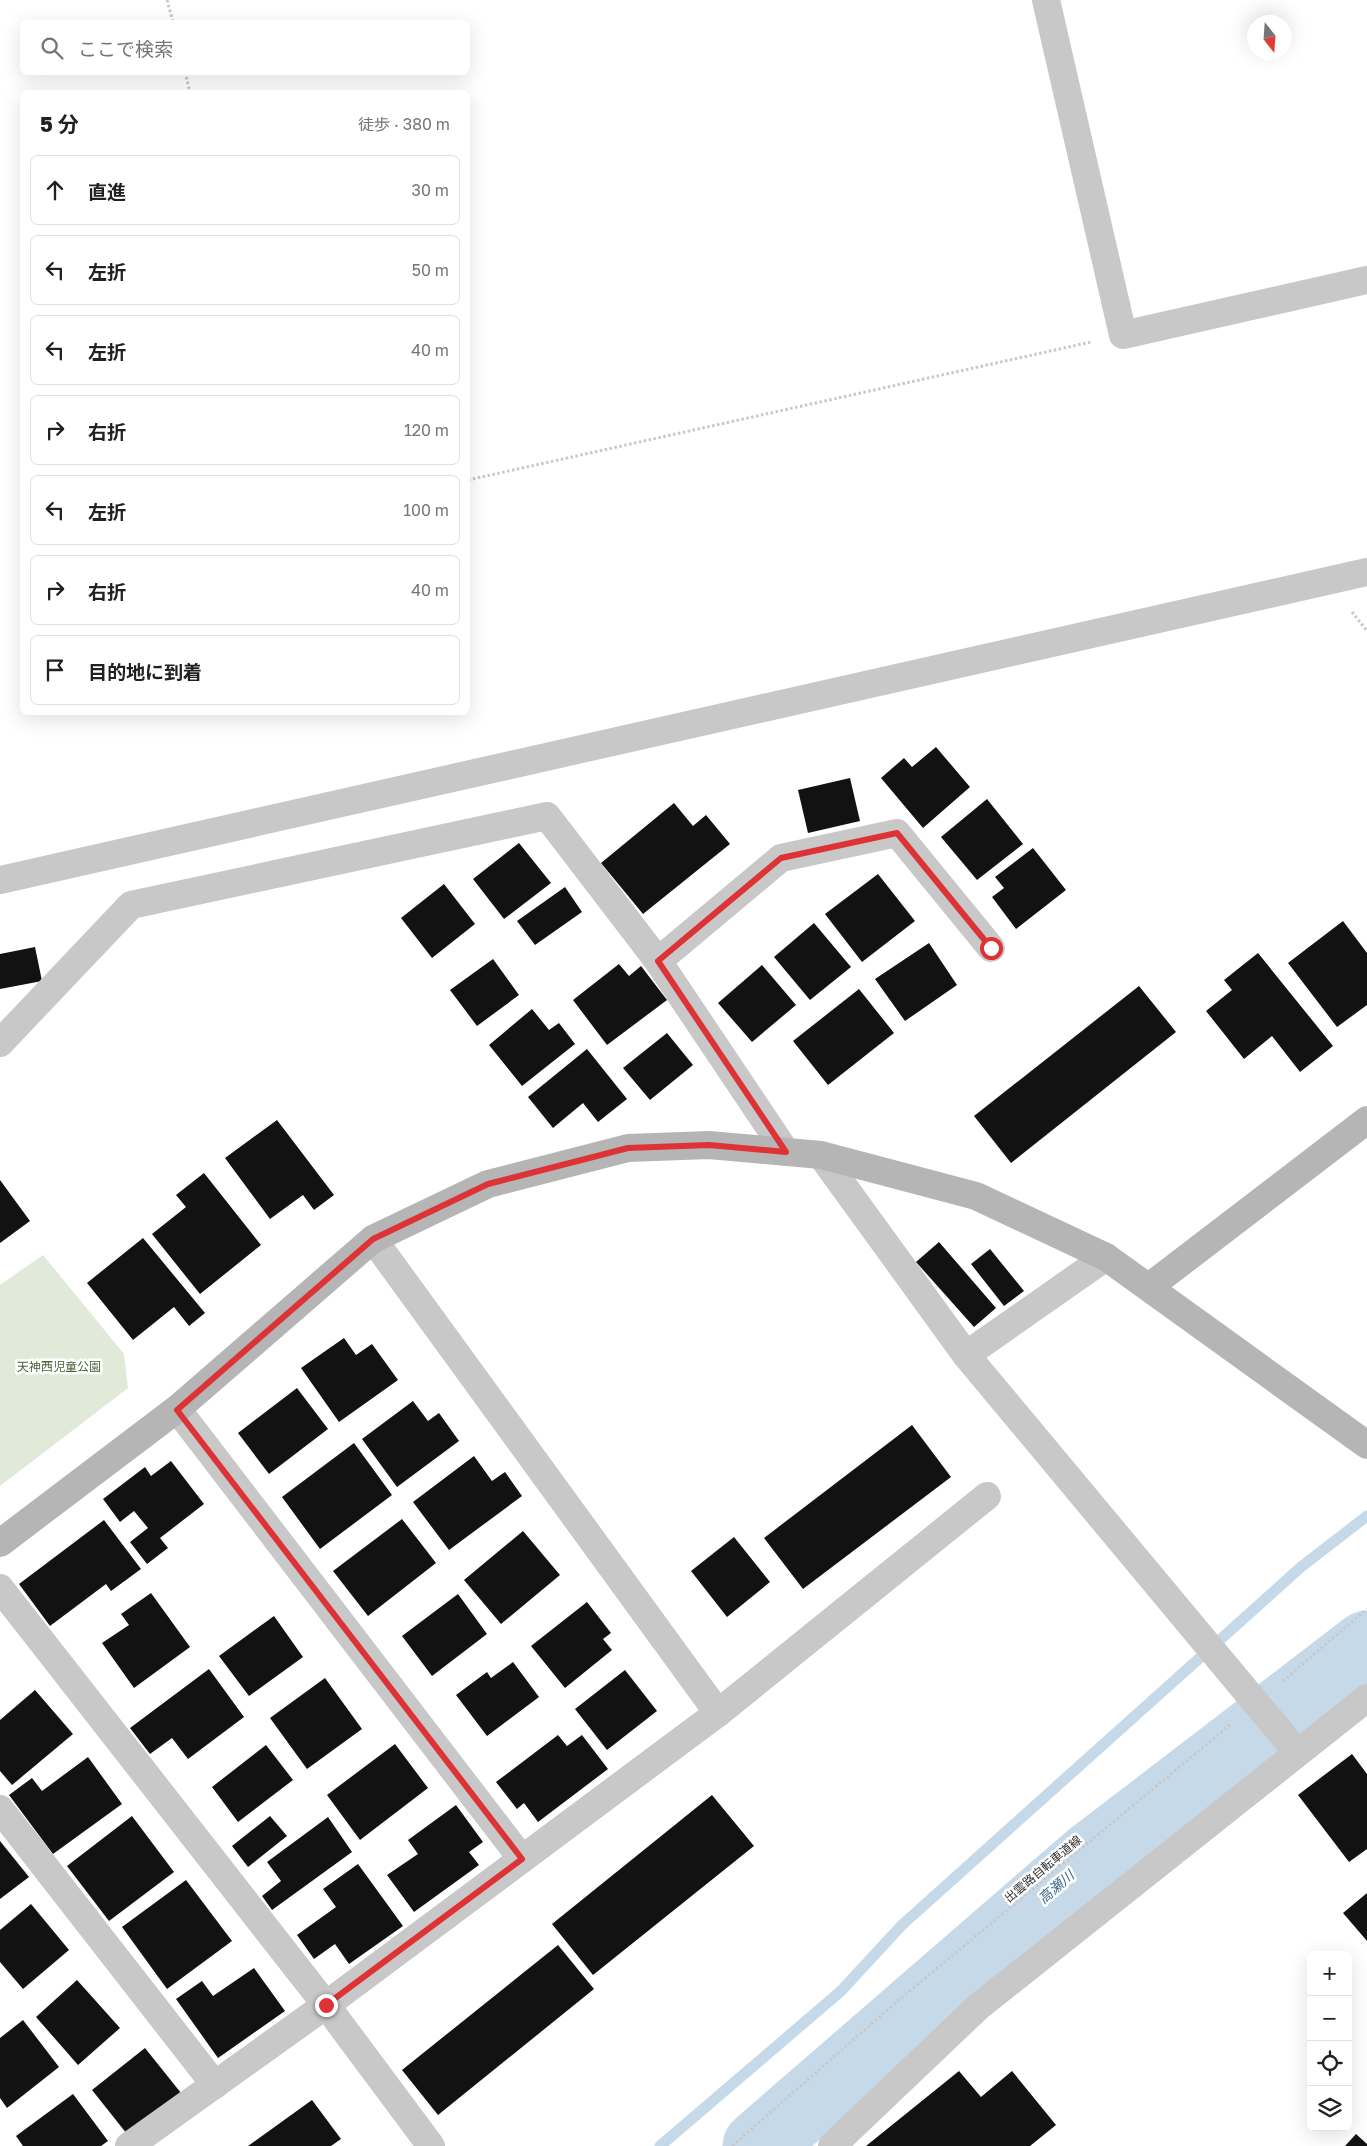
<!DOCTYPE html>
<html lang="ja">
<meta charset="utf-8">
<style>
body{margin:0;font-family:"Golos Text","Noto Sans JP",sans-serif;background:#f2f2f2;color:#202124}
.controls{position:absolute;right:15px;bottom:15px;display:grid;overflow:hidden;border-radius:8px;box-shadow:0 5px 20px #0002}
.controls button{width:45px;height:45px;display:grid;place-items:center;padding:0;border:0;border-bottom:1px solid #e0e0e0;background:#fff;color:#202124;font:25px sans-serif}
.compass{position:absolute;left:1247px;top:15px;width:45px;height:45px;border-radius:50%;background:#fff;box-shadow:0 5px 20px #0002;rotate:163deg}
.stop{position:absolute;width:15px;height:15px;margin:-11px;border:4px solid #dd3236;border-radius:50%;background:#fff}
.stop.end{background:#dd3236;border-color:#fff;box-shadow:0 1px 5px #0008}
.list{margin:0;padding:0;list-style:none}
h2{display:flex;justify-content:space-between;align-items:center;height:65px;margin:0;padding:0 20px;font-size:21px}
h2 small{font-size:16px;font-weight:400;color:#757577}
.list li{display:grid;grid-template-columns:32px 1fr auto;gap:15px;align-items:center;box-sizing:border-box;height:70px;margin:0 10px 10px;padding:0 10px;border:1px solid #e0e0e0;border-radius:8px}
.list b{display:block;font-size:19px;white-space:nowrap}
.list em{font-size:16px;font-style:normal;color:#757577}
.icon{flex:none;width:28px;height:28px;fill:none;stroke:currentColor;stroke-width:2;stroke-linecap:round;stroke-linejoin:round}
.map{position:relative;flex:none;width:1367px;height:2146px;overflow:hidden}
.search{position:absolute;background:#fff;box-shadow:0 5px 20px #0002;left:20px;top:20px;width:450px;height:55px;display:flex;align-items:center;gap:12px;box-sizing:border-box;padding:0 18px;border-radius:8px;color:#757577;font-size:19px}
.panel{position:absolute;background:#fff;box-shadow:0 5px 20px #0002;left:20px;top:90px;width:450px;height:625px;border-radius:8px}
.map>svg:first-child{display:block}
.green{fill:#e1e9d9}
.lines{fill:none;stroke-linecap:round;stroke-linejoin:round}
.stream{stroke:#c5d9e9;stroke-width:11}
.river{stroke:#c5d9e9;stroke-width:71}
.building{fill:#121212}
.path{stroke:#c8c8c8;stroke-width:3;stroke-dasharray:2.5 2.5;stroke-linecap:butt}
.street{stroke:#c8c8c8;stroke-width:28}
.secondary{stroke:#b5b5b5;stroke-width:28}
.route{stroke:#dd3236;stroke-width:6}
.labels{text-anchor:middle;stroke-width:5;stroke-linejoin:round;paint-order:stroke}
.park-label{font-size:12px;fill:#4c653b;stroke:#fff}
.street-label{font-size:12px;fill:#2b2b2b;stroke:#fff}
.water-label{font-size:14px;font-style:italic;fill:#3e6889;stroke:#fff}
</style>
<div class="map">
<svg width="1367" height="2146" viewBox="0 0 1367 2146">
<rect width="100%" height="100%" fill="#fff"/>
<!-- green -->
<polygon class="green" points="43,1255 124,1354 128,1388 0,1486 0,1285"/>
<g class="lines">
<!-- stream -->
<polyline class="stream" points="660,2146 841,1991 902,1925 1301,1567 1367,1516"/>
<!-- river -->
<polyline class="river" points="758,2146 1089,1859 1367,1646"/>
</g>
<!-- building -->
<g class="building">
<polygon points="936,747 970,787 923,828 881,778 904,758 912,767"/>
<polygon points="850,778 860,821 808,833 798,790"/>
<polygon points="987,799 1023,844 977,880 941,837"/>
<polygon points="674,803 693,826 706,815 730,844 643,914 601,863"/>
<polygon points="519,843 551,883 504,919 473,879"/>
<polygon points="1033,848 1066,890 1016,929 992,897 1004,888 995,877"/>
<polygon points="878,874 915,921 862,962 825,914"/>
<polygon points="444,884 475,924 432,958 401,918"/>
<polygon points="565,887 582,912 535,945 517,921"/>
<polygon points="1343,921 1367,953 1367,1005 1337,1027 1288,963"/>
<polygon points="814,923 851,967 810,1000 774,957"/>
<polygon points="929,943 957,985 905,1021 875,979"/>
<polygon points="35,947 42,981 0,989 0,954"/>
<polygon points="1258,953 1333,1046 1300,1072 1272,1036 1244,1059 1206,1011 1232,990 1224,980"/>
<polygon points="493,959 519,995 477,1026 450,990"/>
<polygon points="619,964 629,976 641,966 667,1000 607,1045 573,1000"/>
<polygon points="762,965 796,1005 752,1042 718,1003"/>
<polygon points="1139,986 1176,1032 1011,1163 974,1116"/>
<polygon points="859,989 894,1033 828,1085 793,1041"/>
<polygon points="532,1009 549,1030 559,1023 575,1044 522,1086 489,1045"/>
<polygon points="667,1033 693,1065 650,1100 623,1068"/>
<polygon points="587,1049 627,1099 598,1122 583,1103 553,1128 528,1097"/>
<polygon points="277,1120 334,1195 314,1210 303,1195 270,1219 225,1158"/>
<polygon points="204,1173 261,1245 200,1294 152,1234 186,1207 176,1195"/>
<polygon points="0,1180 30,1221 0,1243"/>
<polygon points="143,1238 205,1313 189,1326 174,1307 133,1340 87,1283"/>
<polygon points="939,1242 996,1308 974,1327 916,1262"/>
<polygon points="990,1249 1024,1291 1004,1306 971,1264"/>
<polygon points="344,1338 356,1355 372,1344 398,1380 339,1422 301,1368"/>
<polygon points="297,1388 328,1429 269,1474 238,1433"/>
<polygon points="413,1401 428,1421 439,1413 459,1441 397,1487 362,1439"/>
<polygon points="912,1425 951,1477 803,1589 764,1538"/>
<polygon points="354,1443 392,1495 320,1549 282,1497"/>
<polygon points="474,1456 492,1481 505,1472 522,1496 449,1550 413,1502"/>
<polygon points="171,1461 204,1504 160,1538 168,1548 147,1564 130,1542 148,1528 134,1511 120,1522 103,1499 145,1467 151,1476"/>
<polygon points="402,1519 436,1563 368,1616 333,1571"/>
<polygon points="104,1520 141,1569 111,1591 106,1584 50,1626 19,1584"/>
<polygon points="523,1531 560,1575 501,1624 464,1580"/>
<polygon points="734,1537 770,1582 727,1617 691,1571"/>
<polygon points="151,1593 190,1647 134,1688 102,1643 129,1625 121,1614"/>
<polygon points="458,1594 487,1634 432,1676 402,1636"/>
<polygon points="587,1602 611,1633 603,1639 612,1650 565,1688 531,1646"/>
<polygon points="274,1616 303,1657 249,1696 219,1656"/>
<polygon points="513,1662 539,1697 487,1736 456,1695 487,1672 491,1678"/>
<polygon points="209,1669 244,1717 188,1759 172,1738 150,1754 130,1728"/>
<polygon points="625,1670 657,1711 607,1750 575,1709"/>
<polygon points="325,1678 362,1729 307,1769 270,1718"/>
<polygon points="35,1690 73,1734 12,1785 0,1771 0,1720"/>
<polygon points="558,1735 567,1746 582,1735 608,1769 538,1822 524,1803 517,1809 496,1782"/>
<polygon points="395,1744 428,1788 360,1840 327,1795"/>
<polygon points="266,1745 293,1780 238,1822 212,1787"/>
<polygon points="1352,1754 1367,1774 1367,1849 1349,1862 1298,1795"/>
<polygon points="88,1757 122,1804 53,1854 9,1795 32,1778 42,1791"/>
<polygon points="712,1795 754,1846 593,1975 552,1924"/>
<polygon points="456,1805 483,1842 469,1852 479,1865 414,1912 387,1875 418,1854 408,1840"/>
<polygon points="132,1816 174,1872 109,1921 67,1866"/>
<polygon points="270,1816 287,1836 248,1867 232,1846"/>
<polygon points="328,1817 352,1852 272,1910 262,1896 281,1881 267,1862"/>
<polygon points="0,1841 29,1877 0,1899"/>
<polygon points="358,1864 403,1926 349,1964 335,1944 314,1959 297,1935 336,1907 323,1889"/>
<polygon points="186,1880 232,1941 167,1989 122,1927"/>
<polygon points="1367,1893 1367,1941 1343,1913"/>
<polygon points="31,1904 69,1950 23,1989 0,1962 0,1930"/>
<polygon points="558,1945 594,1989 438,2115 402,2070"/>
<polygon points="254,1968 285,2011 218,2058 176,1999 202,1981 213,1996"/>
<polygon points="77,1980 120,2028 78,2065 36,2017"/>
<polygon points="23,2020 59,2067 7,2108 0,2098 0,2038"/>
<polygon points="145,2048 181,2093 127,2134 92,2090"/>
<polygon points="959,2071 981,2097 1012,2071 1056,2125 1030,2146 866,2146"/>
<polygon points="73,2094 108,2141 101,2146 23,2146 16,2136"/>
<polygon points="312,2100 341,2139 331,2146 248,2146"/>
<polygon points="1356,2134 1367,2144 1367,2146 1345,2146"/>
</g>
<g class="lines">
<!-- path -->
<g class="path">
<polyline points="167,0 173,22"/>
<polyline points="185,72 190,92"/>
<polyline points="468,480 1091,342"/>
<polyline points="1352,612 1367,631"/>
<polyline points="1283,1681 1367,1609"/>
<polyline points="732,2146 900,1999 1230,1725"/>
</g>
<!-- street -->
<g class="street">
<polyline points="1046,0 1123,335 1367,280"/>
<polyline points="0,880 1367,572"/>
<polyline points="658,961 781,858 897,833 991,948"/>
<polyline points="0,1043 131,905 547,816 658,961 786,1152"/>
<polyline points="821,1155 966,1355 1297,1752"/>
<polyline points="373,1239 718,1713"/>
<polyline points="966,1355 1106,1257"/>
<polyline points="177,1409 522,1859"/>
<polyline points="0,1588 326,2005 431,2146"/>
<polyline points="0,1809 215,2085"/>
<polyline points="129,2146 326,2005 718,1713 987,1496"/>
<polyline points="832,2146 978,2007 1367,1698"/>
</g>
<!-- secondary -->
<g class="secondary">
<polyline points="1149,1287 1367,1120"/>
<polyline points="0,1543 177,1409 373,1239 488,1184 628,1148 709,1145 821,1155 976,1196 1106,1257 1367,1445"/>
</g>
</g>
<g class="lines">
<!-- route -->
<polyline class="route" points="326,2005 522,1859 177,1410 373,1239 488,1184 628,1148 709,1145 786,1152 658,961 781,858 897,833 991,948"/>
</g>
<g class="labels">
<!-- park labels -->
<g class="park-label">
<text x="59" y="1371">天神西児童公園</text>
</g>
<!-- street labels -->
<g class="street-label">
<text transform="translate(1043 1869) rotate(-40)" y="4">出雲路自転車道線</text>
</g>
<!-- water labels -->
<g class="water-label">
<text transform="translate(1056 1887) rotate(-41)" y="5">高瀬川</text>
</g>
</g>
</svg>
<div class="controls">
<button>+</button>
<button>−</button>
<button><svg class="icon" aria-label="locate" viewBox="0 0 24 24"><circle cx="12" cy="12" r="6"/><path d="M12 2v4M12 18v4M2 12h4M18 12h4"/></svg></button>
<button><svg class="icon" aria-label="layers" viewBox="0 0 24 24"><path d="M12 4l9 5-9 5-9-5zM3 14l9 5 9-5"/></svg></button>
</div>
<svg class="compass" viewBox="-18 -18 36 36"><path d="M0-13l5 13h-10z" fill="#e53935"/><path d="M0 13l5-13h-10z" fill="#757577"/></svg>
<div class="stop" style="left:991px;top:948px"></div>
<div class="stop end" style="left:326px;top:2005px"></div>
<div class="search"><svg class="icon" aria-label="search" viewBox="0 0 24 24"><circle cx="10" cy="10" r="6"/><path d="M15 15l6 6"/></svg>ここで検索</div>
<section class="panel">
<h2>5 分<small>徒歩 · 380 m</small></h2>
<ul class="list">
<li><svg class="icon" aria-label="ahead" viewBox="0 0 24 24"><path d="M12 20V5M6 11l6-6 6 6"/></svg><div><b>直進</b></div><em>30 m</em></li>
<li><svg class="icon" aria-label="left" viewBox="0 0 24 24"><path d="M17 20v-9H6M10 6l-5 5 5 5"/></svg><div><b>左折</b></div><em>50 m</em></li>
<li><svg class="icon" aria-label="left" viewBox="0 0 24 24"><path d="M17 20v-9H6M10 6l-5 5 5 5"/></svg><div><b>左折</b></div><em>40 m</em></li>
<li><svg class="icon" aria-label="right" viewBox="0 0 24 24"><path d="M7 20v-9h11M14 6l5 5-5 5"/></svg><div><b>右折</b></div><em>120 m</em></li>
<li><svg class="icon" aria-label="left" viewBox="0 0 24 24"><path d="M17 20v-9H6M10 6l-5 5 5 5"/></svg><div><b>左折</b></div><em>100 m</em></li>
<li><svg class="icon" aria-label="right" viewBox="0 0 24 24"><path d="M7 20v-9h11M14 6l5 5-5 5"/></svg><div><b>右折</b></div><em>40 m</em></li>
<li><svg class="icon" aria-label="arrive" viewBox="0 0 24 24"><path d="M6 21V4h12l-3 4 3 4H6"/></svg><div><b>目的地に到着</b></div></li>
</ul>
</section>
</div>
